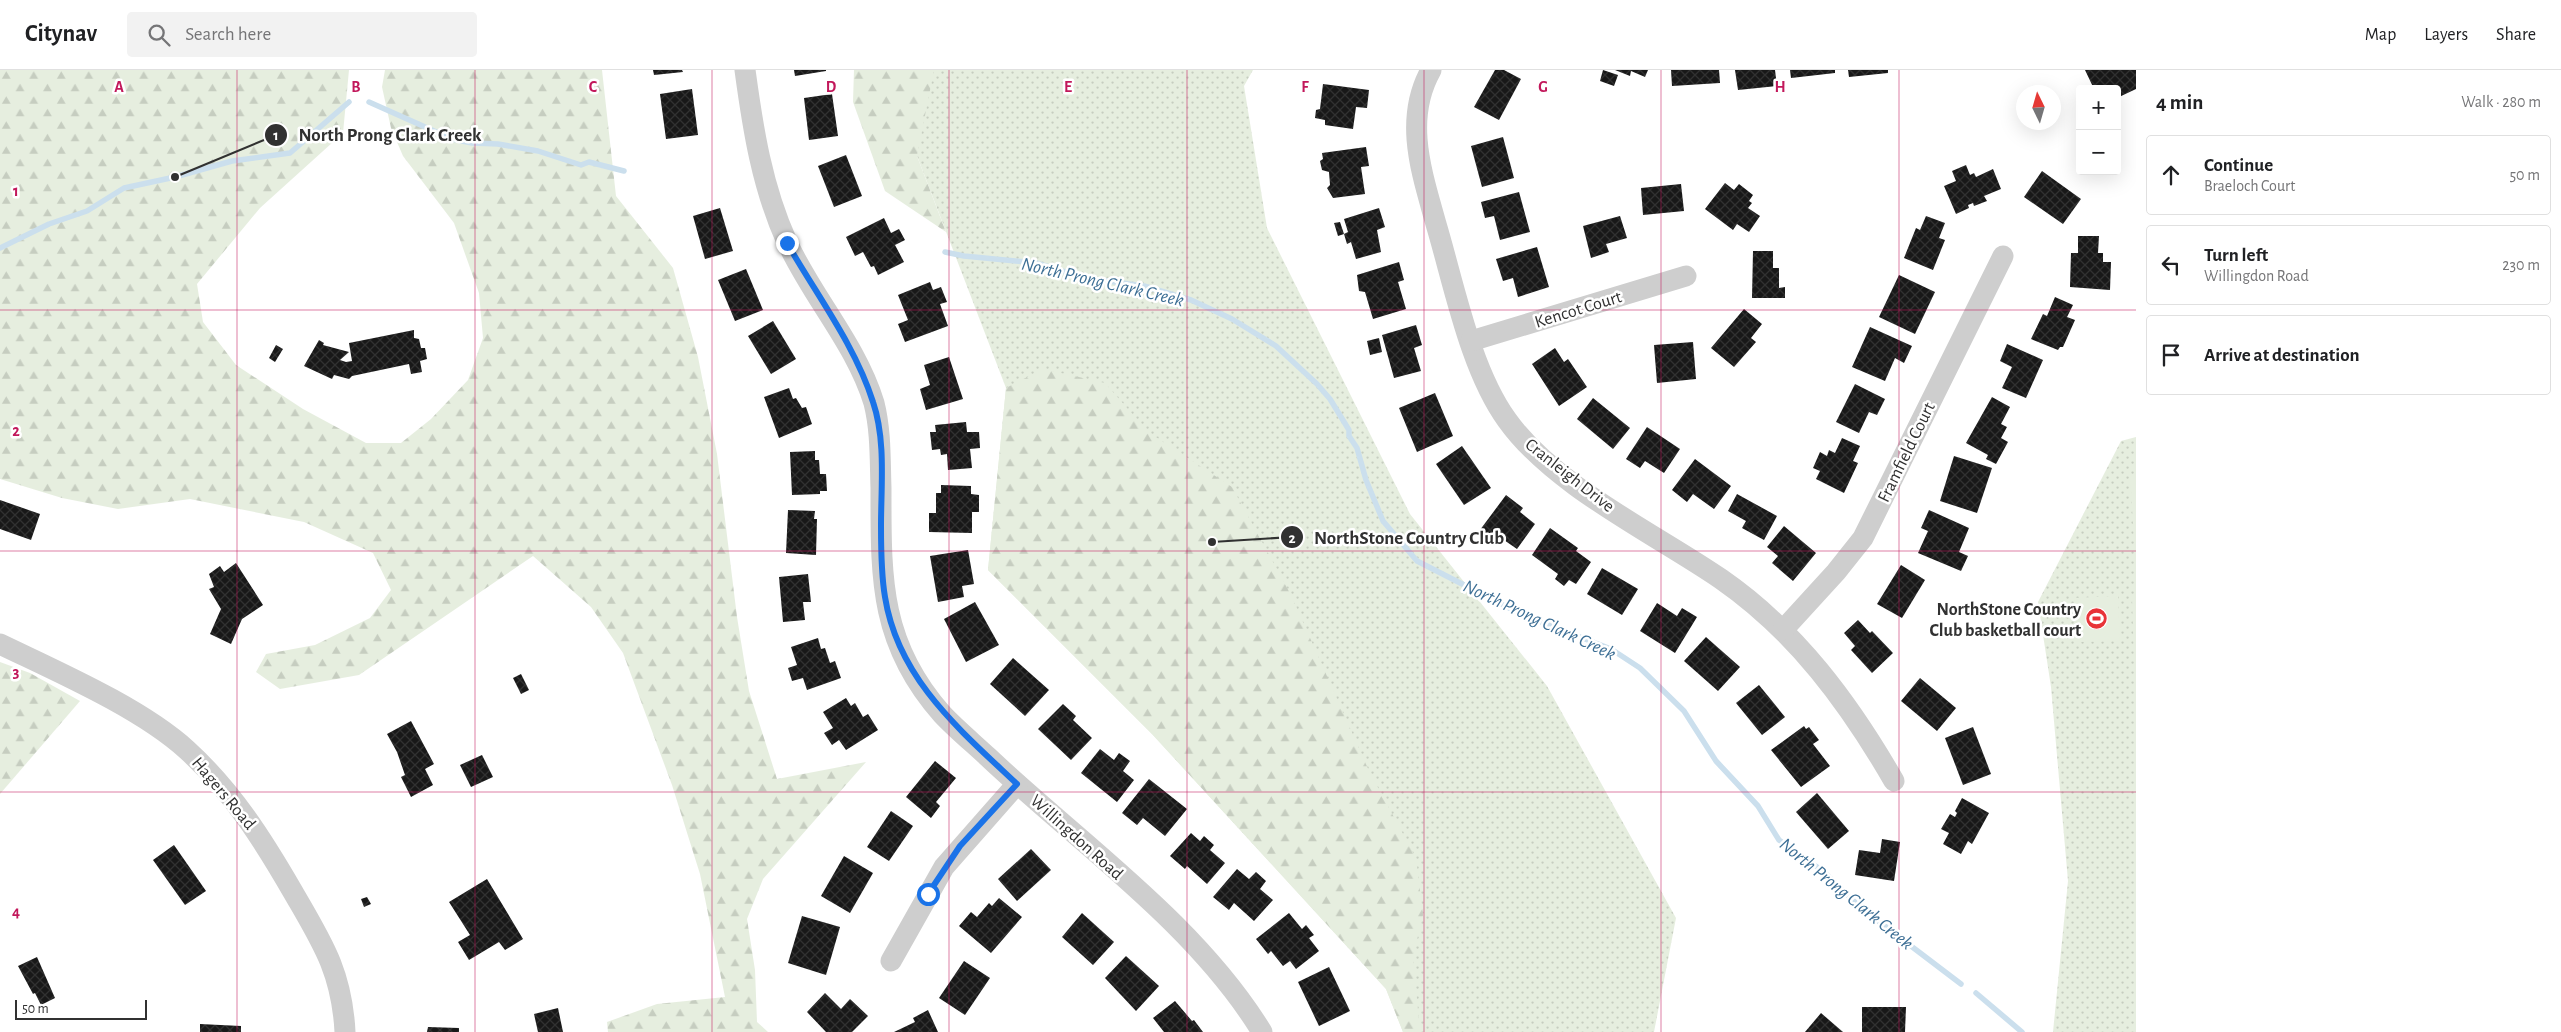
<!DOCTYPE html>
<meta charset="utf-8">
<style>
body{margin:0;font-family:"Alegreya Sans",sans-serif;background:#f2f2f2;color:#202124}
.controls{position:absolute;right:15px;top:15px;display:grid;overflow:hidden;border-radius:5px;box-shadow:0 5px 20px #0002}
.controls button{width:45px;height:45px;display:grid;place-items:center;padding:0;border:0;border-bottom:1px solid #e0e0e0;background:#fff;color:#202124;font:25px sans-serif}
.compass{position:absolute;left:2016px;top:15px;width:45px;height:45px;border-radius:50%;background:#fff;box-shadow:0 5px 20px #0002;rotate:355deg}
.scale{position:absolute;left:15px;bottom:12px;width:132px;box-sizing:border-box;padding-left:5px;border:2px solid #313131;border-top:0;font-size:14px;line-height:18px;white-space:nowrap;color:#313131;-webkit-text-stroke:4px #fff;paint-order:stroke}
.stop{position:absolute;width:15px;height:15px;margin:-11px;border:4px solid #1a73e8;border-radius:50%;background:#fff}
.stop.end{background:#1a73e8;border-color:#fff;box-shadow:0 1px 5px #0008}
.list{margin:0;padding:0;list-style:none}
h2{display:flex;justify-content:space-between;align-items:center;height:65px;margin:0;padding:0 20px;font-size:21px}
h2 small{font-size:16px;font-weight:400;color:#757577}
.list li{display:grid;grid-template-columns:32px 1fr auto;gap:15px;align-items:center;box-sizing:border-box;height:80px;margin:0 10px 10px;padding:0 10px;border:1px solid #e0e0e0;border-radius:5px}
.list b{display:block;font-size:19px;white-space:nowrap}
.list p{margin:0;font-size:16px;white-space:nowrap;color:#757577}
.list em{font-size:16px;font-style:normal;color:#757577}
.icon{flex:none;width:28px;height:28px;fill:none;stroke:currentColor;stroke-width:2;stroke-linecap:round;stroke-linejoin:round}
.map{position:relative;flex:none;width:2136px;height:962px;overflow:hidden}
header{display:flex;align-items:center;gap:30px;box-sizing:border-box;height:70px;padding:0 25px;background:#fff;border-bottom:1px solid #e0e0e0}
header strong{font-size:24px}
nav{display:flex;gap:28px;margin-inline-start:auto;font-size:18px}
.search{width:350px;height:45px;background:#f2f2f2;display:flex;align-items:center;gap:12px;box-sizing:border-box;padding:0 18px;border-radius:5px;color:#757577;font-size:19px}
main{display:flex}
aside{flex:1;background:#fff}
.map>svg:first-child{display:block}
.grass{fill:url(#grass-dots)}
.forest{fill:url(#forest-firs)}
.park{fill:#e6eedf}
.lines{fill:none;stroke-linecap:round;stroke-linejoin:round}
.stream{stroke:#cbdfed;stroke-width:5.5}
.building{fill:url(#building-cross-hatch)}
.minor{stroke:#cecece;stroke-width:21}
.route{stroke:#1a73e8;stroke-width:6}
.grid{fill:none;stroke:#c2185b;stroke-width:1;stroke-opacity:0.55}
.labels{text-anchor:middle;stroke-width:5;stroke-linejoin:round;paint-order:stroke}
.street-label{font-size:18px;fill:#313131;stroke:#fff}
.poi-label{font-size:18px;font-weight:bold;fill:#313131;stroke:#fff;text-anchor:end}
.water-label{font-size:19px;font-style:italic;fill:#3d6f95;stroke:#fff}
.grid-label{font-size:16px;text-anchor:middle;font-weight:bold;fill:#c2185b;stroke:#fff;stroke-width:5;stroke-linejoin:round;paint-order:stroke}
.leader{fill:none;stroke:#313131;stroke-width:2}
.callout-dot{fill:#313131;stroke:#fff;stroke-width:2}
.mark-label{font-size:15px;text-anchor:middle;font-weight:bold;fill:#fff}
.callout-label{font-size:19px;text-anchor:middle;font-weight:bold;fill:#313131;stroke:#fff;stroke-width:5;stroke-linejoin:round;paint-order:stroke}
</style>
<header>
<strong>Citynav</strong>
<div class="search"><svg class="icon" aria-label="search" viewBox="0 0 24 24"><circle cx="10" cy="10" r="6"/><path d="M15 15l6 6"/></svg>Search here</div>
<nav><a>Map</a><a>Layers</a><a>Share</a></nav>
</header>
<main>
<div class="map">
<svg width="2136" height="962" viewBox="0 0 2136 962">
<defs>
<pattern id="grass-dots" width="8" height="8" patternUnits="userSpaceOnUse" patternTransform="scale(1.25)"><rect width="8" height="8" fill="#e6eedf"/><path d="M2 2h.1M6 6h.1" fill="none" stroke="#c6cdc0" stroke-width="1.8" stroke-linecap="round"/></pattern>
<pattern id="forest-firs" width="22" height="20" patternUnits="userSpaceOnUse" patternTransform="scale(1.25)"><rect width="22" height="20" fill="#e6eedf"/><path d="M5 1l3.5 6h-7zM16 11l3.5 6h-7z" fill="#c6cdc0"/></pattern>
<pattern id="building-cross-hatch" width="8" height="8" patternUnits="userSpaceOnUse" patternTransform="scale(1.25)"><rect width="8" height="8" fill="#181818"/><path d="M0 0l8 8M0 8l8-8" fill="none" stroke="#313131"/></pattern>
</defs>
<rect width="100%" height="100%" fill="#fff"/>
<!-- grass -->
<g class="grass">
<polygon points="911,0 1253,0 1244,16 1267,158 1410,444 1547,616 1676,848 1654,962 1403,962 1386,919 1152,664 988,500 1006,318 917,86"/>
<polygon points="2136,367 2136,962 2053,962 2068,811 2051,617 2038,532 2121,371"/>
</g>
<!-- forest -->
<g class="forest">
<polygon points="0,0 349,0 343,63 260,138 197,214 203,252 236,295 303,339 366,373 401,373 431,349 468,310 483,268 479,223 454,153 403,86 391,58 382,17 385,0 602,0 616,126 673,198 698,287 717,384 737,547 749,621 777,709 866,692 763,809 747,849 755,900 757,952 768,962 608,962 607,952 657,934 725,927 700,804 672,715 623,583 591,537 533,486 359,605 280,619 256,602 266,584 315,575 370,548 391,520 373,483 304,452 190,429 118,439 62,428 0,409"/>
<polygon points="854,0 934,0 917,86 946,162 885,121 853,32"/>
<polygon points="1043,299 1105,313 1148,362 1232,417 1291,525 1369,701 1416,788 1423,845 1413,886 1420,962 1403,962 1386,919 1152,664 988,500 1006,318"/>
<polygon points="0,592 30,603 80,631 0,724"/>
</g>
<!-- park -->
<g class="park">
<polygon points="2130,405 2136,405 2136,502"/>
<polygon points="2118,526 2120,571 2075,572 2074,528"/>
<polygon points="2132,527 2136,527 2136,588 2134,588"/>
</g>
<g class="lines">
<!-- stream -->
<g class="stream">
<polyline points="369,32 452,69 472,73 498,74 538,81 581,95 589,92 624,101"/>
<polyline points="0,178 49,154 87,141 124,118 175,107 232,91 290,83 349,32"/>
<polyline points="945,182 964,186 1036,193 1085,208 1144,216 1191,230 1232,249 1276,276 1317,314 1330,329 1349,360 1349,366 1357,378 1366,410 1383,451 1417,491 1523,545 1611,579 1640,598 1684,641 1716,691 1758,736 1779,770 1824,802 1861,838 1961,914"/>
<polyline points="1976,923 2022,962"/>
</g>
</g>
<!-- building -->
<g class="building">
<polygon points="653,0 682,0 683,2 654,5"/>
<polygon points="794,0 826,0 826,1 795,6"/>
<polygon points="1495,0 1504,0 1521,9 1499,50 1474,37"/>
<polygon points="1603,0 1618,5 1614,16 1600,11"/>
<polygon points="1615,0 1648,0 1645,7 1631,1 1630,6"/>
<polygon points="1671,0 1719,0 1720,13 1672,16"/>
<polygon points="1735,0 1775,0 1777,16 1738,20"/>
<polygon points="1790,0 1835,0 1835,3 1791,8"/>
<polygon points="1848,0 1888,0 1888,3 1849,7"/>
<polygon points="2085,0 2136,0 2136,19 2117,28 2117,19 2094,19"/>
<polygon points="1323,14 1369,20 1367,38 1356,37 1353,59 1325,55 1325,50 1315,48 1316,40 1320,39"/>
<polygon points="692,19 698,65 666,69 660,24"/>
<polygon points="832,24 838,66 809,70 804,28"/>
<polygon points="1503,67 1514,108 1482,117 1471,76"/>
<polygon points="1366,77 1369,96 1361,97 1365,124 1333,128 1327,118 1330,115 1329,102 1322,100 1320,91 1323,89 1322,83"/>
<polygon points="846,85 862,126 834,137 818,96"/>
<polygon points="1966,95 1970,105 1974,103 1976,107 1993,99 2001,119 1984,126 1987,131 1974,136 1973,133 1968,135 1969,138 1956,144 1944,116 1956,111 1952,101"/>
<polygon points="2042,101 2081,129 2063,154 2024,127"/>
<polygon points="1725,113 1734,120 1739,114 1753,125 1749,131 1752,133 1748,138 1760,146 1749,162 1737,154 1733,160 1705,139"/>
<polygon points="1681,114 1684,141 1643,145 1641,118"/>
<polygon points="1519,122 1530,162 1500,170 1494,146 1485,148 1481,132"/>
<polygon points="720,138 733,181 705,189 693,146"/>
<polygon points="1379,138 1385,157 1377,160 1381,182 1356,189 1351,172 1347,174 1344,164 1348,162 1344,149"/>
<polygon points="1620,146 1627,168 1606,174 1609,182 1591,188 1583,156"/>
<polygon points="1926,146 1945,153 1939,168 1945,170 1933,200 1904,188 1916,158 1920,160"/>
<polygon points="884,148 891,163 899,159 905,170 895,175 904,192 878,205 874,196 871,197 863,182 855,186 846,167"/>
<polygon points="1340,152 1344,164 1338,166 1334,153"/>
<polygon points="2078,166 2099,166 2098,183 2103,183 2103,192 2111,192 2110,220 2070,217 2071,183 2078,183"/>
<polygon points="1537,177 1549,217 1518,227 1513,208 1503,211 1496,189"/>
<polygon points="1753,181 1773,181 1773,198 1779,198 1779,218 1785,217 1785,228 1752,228"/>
<polygon points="1399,192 1404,210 1398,212 1406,239 1373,249 1365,222 1359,221 1357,205"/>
<polygon points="746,199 763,240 735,251 718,210"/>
<polygon points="1899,205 1935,222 1915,264 1879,247"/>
<polygon points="930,212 933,220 941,217 947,232 940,234 948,256 905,272 898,254 908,250 898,225"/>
<polygon points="2055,227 2073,235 2067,247 2075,250 2063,277 2060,277 2058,280 2031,269 2043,244 2047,246"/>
<polygon points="1744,239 1762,254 1751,268 1756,272 1734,297 1711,278"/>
<polygon points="773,251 796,289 771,304 748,266"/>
<polygon points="1416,255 1422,275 1414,278 1421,301 1394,308 1382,265"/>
<polygon points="1870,257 1912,276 1904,293 1895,288 1885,311 1852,297"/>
<polygon points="414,260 414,268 419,269 421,278 425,278 427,289 420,291 422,302 411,304 409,294 352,306 349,309 334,305 332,309 304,296 319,270 324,273 323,275 349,282 340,290 346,292 352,291 349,273"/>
<polygon points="1379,268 1382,282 1370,285 1367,271"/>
<polygon points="1693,272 1696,309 1657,313 1654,275"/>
<polygon points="2007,274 2043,290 2026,328 2002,318 2012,297 2000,291"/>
<polygon points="276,275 283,279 275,292 269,288"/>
<polygon points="1555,278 1564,292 1568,289 1587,317 1559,336 1532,294"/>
<polygon points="949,287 963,329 926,340 920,319 930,315 924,295"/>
<polygon points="1855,314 1885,329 1877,345 1869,342 1859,363 1836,352"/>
<polygon points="789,318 793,329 796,328 802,338 806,337 812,354 779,368 764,327"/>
<polygon points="1435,323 1453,366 1417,382 1399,338"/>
<polygon points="1992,327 2010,337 2001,354 2007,357 2001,368 2008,372 1996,394 1986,389 1988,385 1966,373"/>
<polygon points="1593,328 1630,358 1613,379 1577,349"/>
<polygon points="966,352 967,362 979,362 980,378 970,379 972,398 948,400 947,384 941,385 940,379 932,380 930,362 936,362 935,355"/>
<polygon points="1647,357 1680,379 1664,403 1645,391 1640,398 1626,389"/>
<polygon points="1842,368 1860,376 1853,391 1858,393 1844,423 1816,409 1820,401 1813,398 1820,382 1827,386 1829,380 1835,383"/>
<polygon points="1462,376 1491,418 1464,435 1436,394"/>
<polygon points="815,381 815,390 819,390 820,404 826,404 827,421 820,421 820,424 792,425 790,382"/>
<polygon points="1954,386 1992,398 1977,443 1940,431"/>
<polygon points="1695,389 1731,416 1714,439 1693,424 1687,432 1672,420"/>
<polygon points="941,415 971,416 971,424 979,425 979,442 972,442 972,463 929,462 929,443 936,443 936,423 941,423"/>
<polygon points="1737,424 1777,446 1764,470 1742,458 1746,451 1728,441"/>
<polygon points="1506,425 1523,438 1520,442 1535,454 1517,479 1501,468 1497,473 1491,468 1488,472 1477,464"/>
<polygon points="0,430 40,444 31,470 0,459"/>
<polygon points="788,440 815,441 814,449 817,449 816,485 786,483"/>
<polygon points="1929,440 1969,458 1959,482 1968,486 1961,501 1918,483 1928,461 1921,458"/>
<polygon points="1784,456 1816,483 1793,511 1772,493 1778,486 1767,477"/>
<polygon points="1550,458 1578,478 1576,481 1591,492 1576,514 1569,510 1564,516 1555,509 1558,504 1532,485"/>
<polygon points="968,480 974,514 962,516 964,527 938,532 930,486"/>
<polygon points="236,493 263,535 242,549 231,574 210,564 221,539 209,519 214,517 209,504 220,496 224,502"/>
<polygon points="1901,495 1925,510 1902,548 1877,534"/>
<polygon points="1602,498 1638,519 1622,545 1587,524"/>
<polygon points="808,504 811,532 803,532 805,550 783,552 779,507"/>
<polygon points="975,532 999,575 966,592 944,549"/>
<polygon points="1657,533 1677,546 1682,538 1697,547 1675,583 1640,561"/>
<polygon points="1858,550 1870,563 1872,561 1893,583 1872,603 1851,580 1855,576 1844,563"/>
<polygon points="1706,567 1740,597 1718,621 1684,591"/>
<polygon points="818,568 821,579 825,578 830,593 835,591 841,608 807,620 803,608 792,611 788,598 797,595 791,577"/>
<polygon points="1013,588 1049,620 1025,646 990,614"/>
<polygon points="521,604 529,620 521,624 513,608"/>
<polygon points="1920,608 1956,638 1937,661 1901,631"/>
<polygon points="1759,615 1785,647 1762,665 1736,633"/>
<polygon points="846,628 851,636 855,633 863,647 868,644 878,660 846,680 839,670 832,675 824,663 833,658 823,642"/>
<polygon points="1063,634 1076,646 1073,650 1092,668 1071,690 1038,659"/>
<polygon points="411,651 434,694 425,699 433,715 411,727 401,707 405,705 397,682 387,664"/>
<polygon points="1804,656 1806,659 1809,657 1819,670 1813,674 1830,696 1801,717 1771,680"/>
<polygon points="1973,657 1991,704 1963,715 1945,668"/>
<polygon points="1100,679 1114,690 1119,683 1130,691 1123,701 1134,710 1117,732 1081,703"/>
<polygon points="482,685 493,707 471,717 460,695"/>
<polygon points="935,691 956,708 936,732 940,736 931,748 906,727"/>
<polygon points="1149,709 1187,739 1165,766 1143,748 1137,755 1122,743"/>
<polygon points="1817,723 1849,761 1828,779 1796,742"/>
<polygon points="1962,728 1989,743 1972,774 1968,771 1961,784 1943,774 1949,763 1941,759 1950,744 1955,747 1957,743 1955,741"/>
<polygon points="891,741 913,756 889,791 867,777"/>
<polygon points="1191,763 1200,771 1204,766 1214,775 1210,780 1225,793 1207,814 1187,796 1185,799 1170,786"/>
<polygon points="1882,769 1900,772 1894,811 1855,805 1859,780 1880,783"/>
<polygon points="174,775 206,821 185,835 153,790"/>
<polygon points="1031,779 1051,800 1017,831 998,809"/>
<polygon points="844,786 873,803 850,843 821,826"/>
<polygon points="1237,799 1249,809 1256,802 1266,811 1260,819 1273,830 1254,851 1234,833 1229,840 1213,827"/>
<polygon points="487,809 523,869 505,880 499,872 469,890 458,872 470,865 449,832"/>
<polygon points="367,827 371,834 364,837 361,829"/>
<polygon points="999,828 1022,847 991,883 959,856 971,842 977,847 989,833 992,836"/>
<polygon points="1082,843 1114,872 1093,895 1062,867"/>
<polygon points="1289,843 1302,859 1306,855 1314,865 1309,868 1319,881 1296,899 1290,891 1283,896 1271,881 1268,884 1256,869"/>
<polygon points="802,846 840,857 826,905 788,893"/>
<polygon points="1126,886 1159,916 1136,941 1105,908"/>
<polygon points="37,887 55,928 41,935 35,923 33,924 18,896"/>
<polygon points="964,891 990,908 965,945 939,928"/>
<polygon points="1329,897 1350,941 1319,956 1298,912"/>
<polygon points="825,923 841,939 850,929 868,946 852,962 826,962 807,942"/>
<polygon points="1175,931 1192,951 1194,950 1203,962 1164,962 1153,948"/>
<polygon points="1862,937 1906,937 1905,962 1862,962"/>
<polygon points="558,938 563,962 538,962 534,944"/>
<polygon points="928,940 938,962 894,962 915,952 913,948"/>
<polygon points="1821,943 1843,962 1805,962"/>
<polygon points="200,954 241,956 241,962 200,962"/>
<polygon points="428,957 459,958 459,962 427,962"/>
</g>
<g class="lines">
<!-- minor -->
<g class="minor">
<path d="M 745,0 C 753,59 762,117 787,172 C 812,227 856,274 874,333 C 881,361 880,390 881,418 C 881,507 879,573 942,644 C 956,659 973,673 988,687 C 1079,773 1196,854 1262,962"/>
<path d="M 1431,0 C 1403,50 1422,103 1436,154 C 1454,214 1470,299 1507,350 C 1554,416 1654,463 1721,509 C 1796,561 1849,633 1894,711"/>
<polyline points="1471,271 1686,206"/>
<polyline points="1783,560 1836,502 1863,468 2003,186"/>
<path d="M 0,574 C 58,602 141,638 187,680 C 232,721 263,770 293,822 C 322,872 342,902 345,962"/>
<polyline points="891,891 944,797 1017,714"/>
</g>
</g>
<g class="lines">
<!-- route -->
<path class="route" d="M 787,173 C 816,224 855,275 873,332 C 886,370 881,416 881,456 C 881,479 881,504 885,527 C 898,609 960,660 1017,714 L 960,776 L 928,824"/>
</g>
<!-- grid -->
<path class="grid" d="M 237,0 L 237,962M 475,0 L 475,962M 712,0 L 712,962M 949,0 L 949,962M 1187,0 L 1187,962M 1424,0 L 1424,962M 1661,0 L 1661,962M 1899,0 L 1899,962M 0,240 L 2136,240M 0,481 L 2136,481M 0,722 L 2136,722"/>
<!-- icons -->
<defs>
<symbol id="stadium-disc" viewBox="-11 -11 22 22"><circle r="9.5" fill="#e83338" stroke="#fff"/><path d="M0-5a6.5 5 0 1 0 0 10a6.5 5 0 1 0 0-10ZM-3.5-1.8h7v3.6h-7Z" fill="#fff"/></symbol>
</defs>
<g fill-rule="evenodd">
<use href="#stadium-disc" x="2084" y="536" width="25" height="25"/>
</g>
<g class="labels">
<!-- street labels -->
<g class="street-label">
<text transform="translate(1578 239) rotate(-17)" y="6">Kencot Court</text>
<text transform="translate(1906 382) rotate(-64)" y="6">Framfield Court</text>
<text transform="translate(1570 405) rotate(38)" y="6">Cranleigh Drive</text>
<text transform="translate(224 723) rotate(50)" y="6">Hagers Road</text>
<text transform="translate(1077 767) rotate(42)" y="6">Willingdon Road</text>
</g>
<!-- poi labels -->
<g class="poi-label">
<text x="2081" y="545">NorthStone Country<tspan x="2081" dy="21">Club basketball court</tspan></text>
</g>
<!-- water labels -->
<g class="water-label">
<text transform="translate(1103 211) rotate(13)" y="7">North Prong Clark Creek</text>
<text transform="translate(1540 549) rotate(25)" y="7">North Prong Clark Creek</text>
<text transform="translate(1847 823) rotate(39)" y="7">North Prong Clark Creek</text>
</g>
</g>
<g class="grid-label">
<text x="119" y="22">A</text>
<text x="356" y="22">B</text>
<text x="593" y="22">C</text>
<text x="831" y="22">D</text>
<text x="1068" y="22">E</text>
<text x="1305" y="22">F</text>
<text x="1543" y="22">G</text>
<text x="1780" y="22">H</text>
<text x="16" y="126">1</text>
<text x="16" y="366">2</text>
<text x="16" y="607">3</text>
<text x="16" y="847">4</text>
</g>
<!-- callouts -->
<path class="leader" d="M175 107L276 65M1212 472L1292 467"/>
<g class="callout-dot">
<circle cx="175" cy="107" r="5"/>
<circle cx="1212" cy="472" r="5"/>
<circle cx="276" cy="65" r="12"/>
<circle cx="1292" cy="467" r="12"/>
</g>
<g class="mark-label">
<text x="276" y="70">1</text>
<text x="1292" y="473">2</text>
</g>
<g class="callout-label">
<text x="390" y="71">North Prong Clark Creek</text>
<text x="1409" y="474">NorthStone Country Club</text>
</g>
</svg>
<div class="controls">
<button>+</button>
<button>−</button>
</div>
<svg class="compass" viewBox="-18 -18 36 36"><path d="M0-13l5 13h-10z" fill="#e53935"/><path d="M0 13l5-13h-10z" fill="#757577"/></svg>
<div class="scale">50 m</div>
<div class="stop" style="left:928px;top:824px"></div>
<div class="stop end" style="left:787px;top:173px"></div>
</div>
<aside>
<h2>4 min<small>Walk · 280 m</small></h2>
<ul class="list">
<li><svg class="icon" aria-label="ahead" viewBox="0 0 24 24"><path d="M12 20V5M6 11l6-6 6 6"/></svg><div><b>Continue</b><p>Braeloch Court</p></div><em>50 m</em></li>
<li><svg class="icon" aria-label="left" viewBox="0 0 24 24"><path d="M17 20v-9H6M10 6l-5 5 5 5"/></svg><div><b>Turn left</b><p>Willingdon Road</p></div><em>230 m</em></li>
<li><svg class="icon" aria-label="arrive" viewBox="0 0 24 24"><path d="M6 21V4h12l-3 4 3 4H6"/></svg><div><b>Arrive at destination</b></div></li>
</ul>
</aside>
</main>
